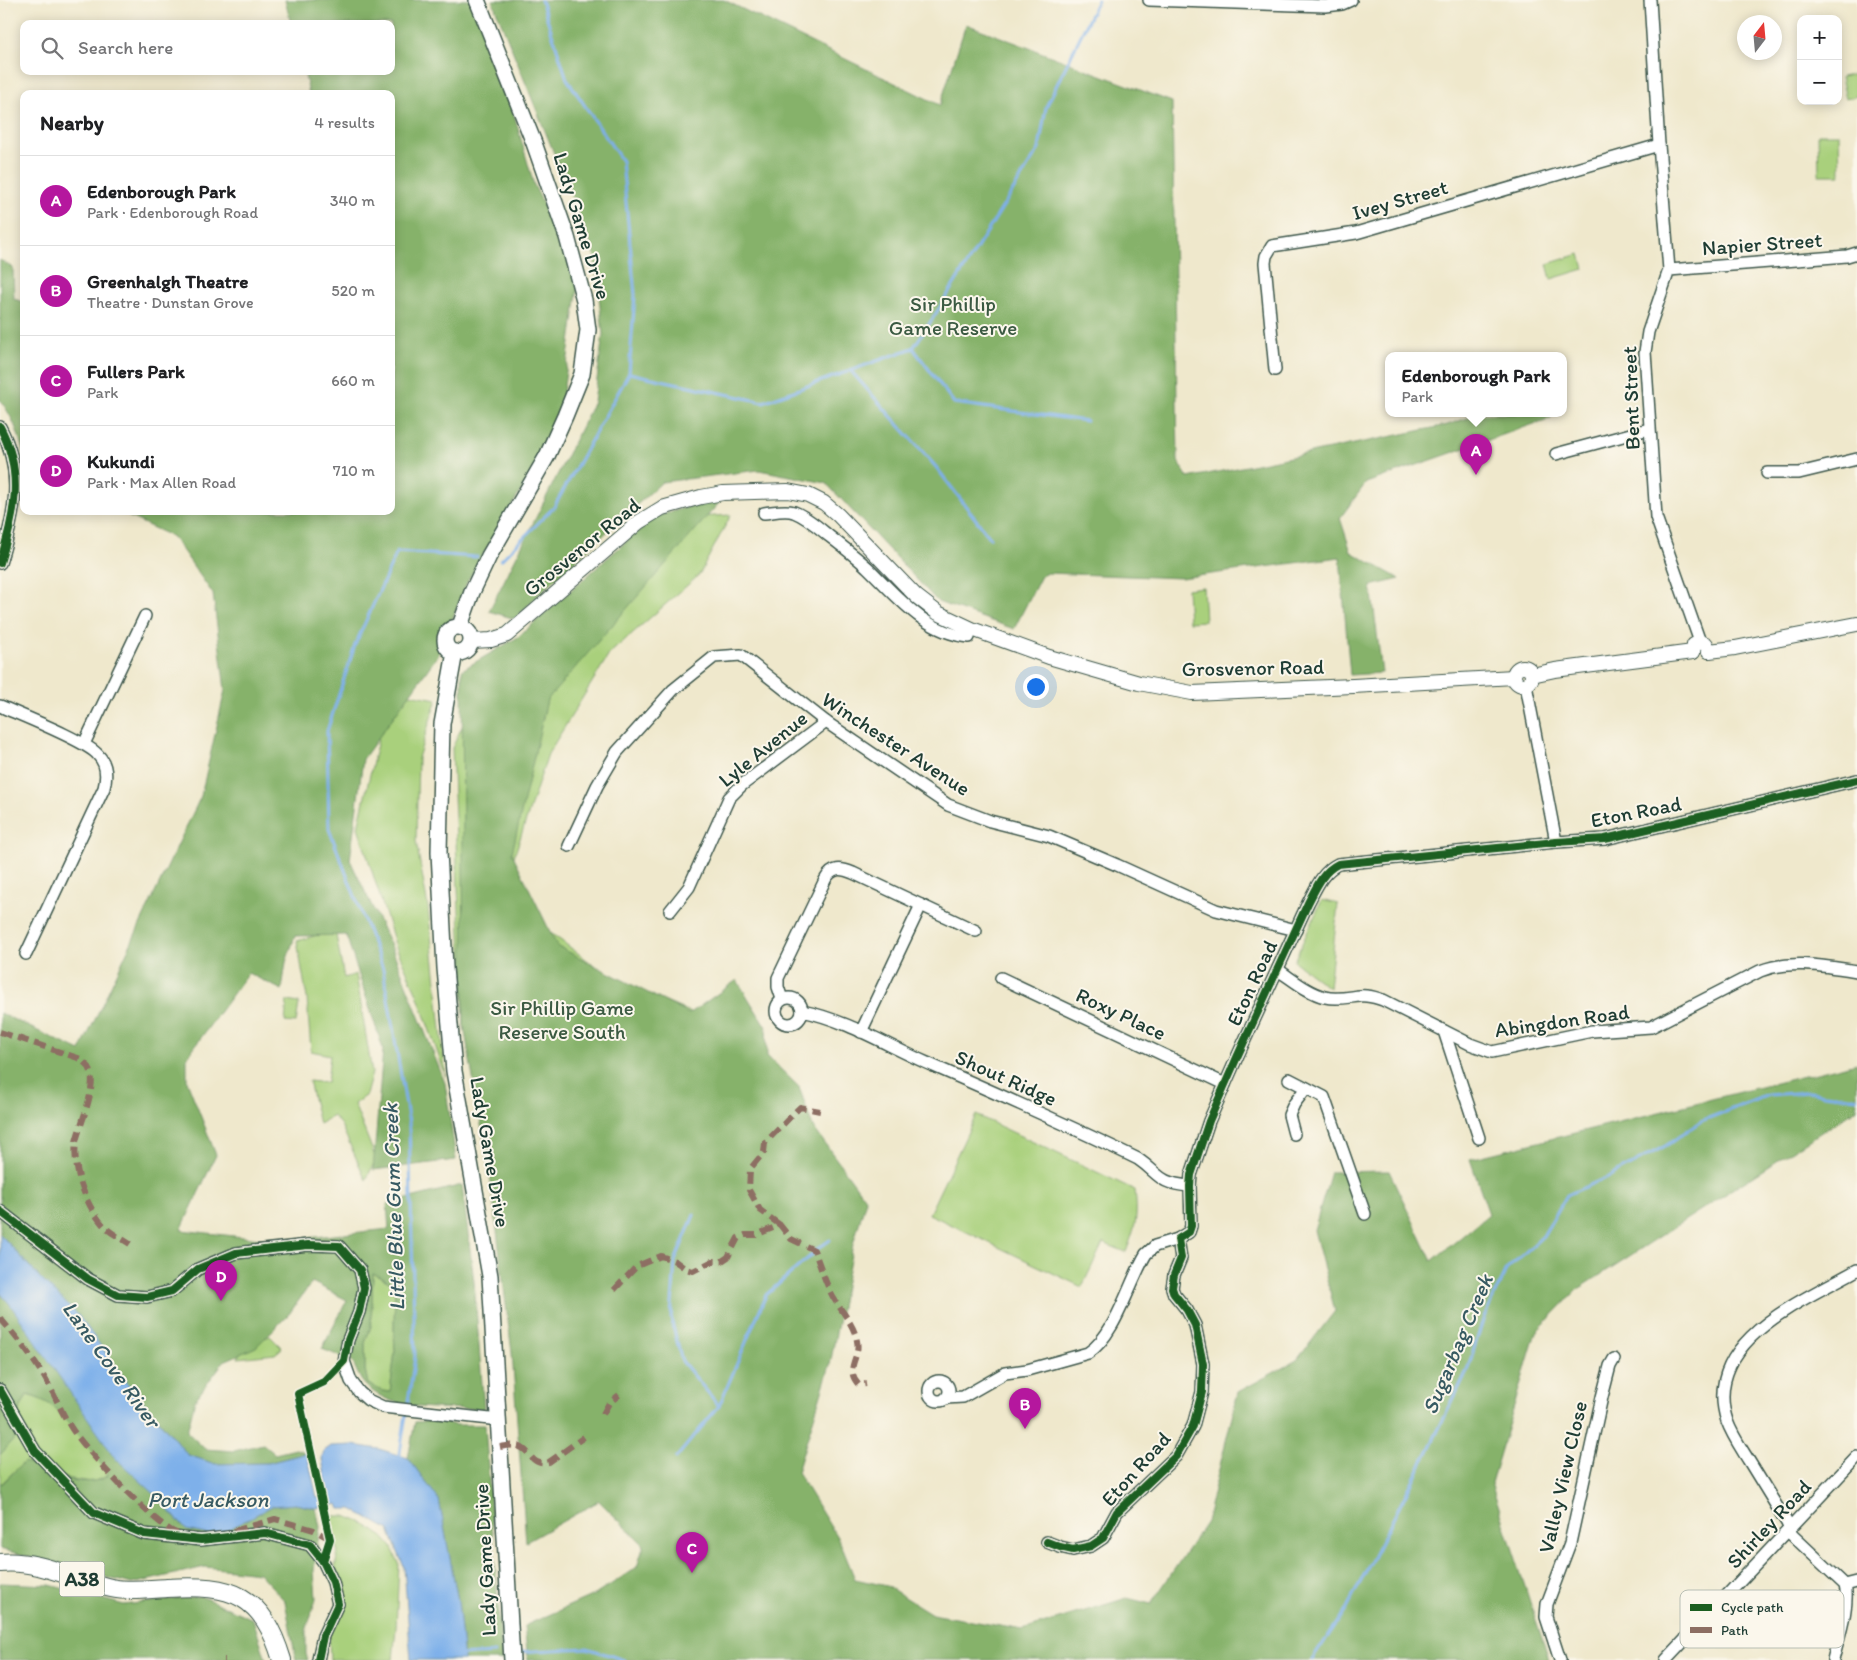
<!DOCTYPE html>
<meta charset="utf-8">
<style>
body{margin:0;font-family:Itim,sans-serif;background:#f2f2f2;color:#202124}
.controls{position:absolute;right:15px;top:15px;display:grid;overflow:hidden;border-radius:10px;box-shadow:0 2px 12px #0003}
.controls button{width:45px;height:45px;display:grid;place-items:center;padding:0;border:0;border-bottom:1px solid #e0e0e0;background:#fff;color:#202124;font:25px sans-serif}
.compass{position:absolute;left:1737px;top:15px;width:45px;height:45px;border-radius:50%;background:#fff;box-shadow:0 2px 12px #0003;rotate:16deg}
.you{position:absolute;left:1035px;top:686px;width:18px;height:18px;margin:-12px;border:4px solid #fff;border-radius:50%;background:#1a73e8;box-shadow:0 0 0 8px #1a73e833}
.badge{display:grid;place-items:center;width:32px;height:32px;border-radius:50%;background:#b5179e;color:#fff;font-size:16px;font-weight:700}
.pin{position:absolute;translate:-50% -41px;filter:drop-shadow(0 1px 2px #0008)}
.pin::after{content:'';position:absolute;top:26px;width:18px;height:15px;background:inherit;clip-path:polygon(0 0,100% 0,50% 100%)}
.popup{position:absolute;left:1385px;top:352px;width:182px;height:65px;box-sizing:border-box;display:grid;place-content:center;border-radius:10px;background:#fff;filter:drop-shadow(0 1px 4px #0005);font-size:16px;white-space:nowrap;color:#757577}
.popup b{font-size:19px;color:#202124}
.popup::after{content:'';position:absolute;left:50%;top:100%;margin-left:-10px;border:10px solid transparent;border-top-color:#fff}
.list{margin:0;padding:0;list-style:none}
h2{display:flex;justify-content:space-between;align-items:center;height:65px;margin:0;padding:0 20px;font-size:21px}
h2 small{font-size:16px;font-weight:400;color:#757577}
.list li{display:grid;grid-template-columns:32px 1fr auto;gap:15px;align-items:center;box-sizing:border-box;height:90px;padding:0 20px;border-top:1px solid #e0e0e0}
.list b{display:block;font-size:19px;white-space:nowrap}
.list p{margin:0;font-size:16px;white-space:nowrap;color:#757577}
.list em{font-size:16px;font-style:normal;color:#757577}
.icon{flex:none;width:28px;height:28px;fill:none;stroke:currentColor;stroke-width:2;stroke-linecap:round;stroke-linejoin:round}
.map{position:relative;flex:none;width:1857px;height:1660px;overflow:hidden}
.search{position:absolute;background:#fff;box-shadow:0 2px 12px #0003;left:20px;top:20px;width:375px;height:55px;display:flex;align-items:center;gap:12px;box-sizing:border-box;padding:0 18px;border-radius:10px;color:#757577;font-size:19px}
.panel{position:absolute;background:#fff;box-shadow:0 2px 12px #0003;left:20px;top:90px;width:375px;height:425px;border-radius:10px}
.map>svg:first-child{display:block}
.green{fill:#a9d07b;stroke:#648658}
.forest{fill:#86b26b;stroke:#527850;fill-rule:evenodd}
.water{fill:#7eb0ea;stroke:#4e768f}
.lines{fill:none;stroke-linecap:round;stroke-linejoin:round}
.stream{stroke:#7eb0ea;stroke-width:3}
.minor-casing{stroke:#3e574b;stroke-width:14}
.tertiary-casing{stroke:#3e574b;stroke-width:16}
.secondary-casing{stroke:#3e574b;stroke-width:18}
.primary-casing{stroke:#3e574b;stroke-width:20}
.minor{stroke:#fff;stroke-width:11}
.tertiary{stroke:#fff;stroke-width:14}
.secondary{stroke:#fff;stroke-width:15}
.primary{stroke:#fff;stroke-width:18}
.quiet{stroke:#8d6e63;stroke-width:6;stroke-dasharray:12 6;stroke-linecap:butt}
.cycleway-casing{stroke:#fbf7ec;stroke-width:11}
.cycleway{stroke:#1b5e20;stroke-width:8}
.labels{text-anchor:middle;stroke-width:4;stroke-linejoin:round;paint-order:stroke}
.shield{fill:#fbf7ec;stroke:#61756b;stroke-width:1}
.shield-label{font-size:20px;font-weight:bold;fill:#1f3d34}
.street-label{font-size:21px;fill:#1f3d34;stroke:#fbf7ec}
.park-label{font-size:21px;fill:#3b5a42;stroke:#fbf7ec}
.water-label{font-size:22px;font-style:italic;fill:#375a62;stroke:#fbf7ec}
.key{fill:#fbf7ec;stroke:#b9bfb5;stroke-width:1}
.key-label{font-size:14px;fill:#1f3d34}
</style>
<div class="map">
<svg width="1857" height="1660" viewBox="0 0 1857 1660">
<rect width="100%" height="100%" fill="#fbf7ec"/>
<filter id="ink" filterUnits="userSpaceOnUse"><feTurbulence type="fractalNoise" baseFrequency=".02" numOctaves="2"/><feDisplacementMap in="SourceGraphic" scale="10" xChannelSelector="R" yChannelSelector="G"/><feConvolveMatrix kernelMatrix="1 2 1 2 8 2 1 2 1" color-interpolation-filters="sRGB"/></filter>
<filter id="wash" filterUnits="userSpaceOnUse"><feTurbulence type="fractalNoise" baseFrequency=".0096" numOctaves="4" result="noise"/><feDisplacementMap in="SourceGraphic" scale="20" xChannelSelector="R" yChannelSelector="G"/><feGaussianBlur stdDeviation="1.12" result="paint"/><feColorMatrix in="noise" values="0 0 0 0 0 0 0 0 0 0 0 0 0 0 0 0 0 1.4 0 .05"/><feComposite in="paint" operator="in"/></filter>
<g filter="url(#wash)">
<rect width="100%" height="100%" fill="#efe8cc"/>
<!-- green -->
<g class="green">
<polygon points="1857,74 1857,96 1846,99 1841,77"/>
<polygon points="1818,134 1839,134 1840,175 1819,175"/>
<polygon points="1580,254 1584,269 1551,279 1547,264"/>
<polygon points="731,515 699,575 610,653 548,754 501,896 614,980 701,1017 464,1026 452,748 483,682 665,519"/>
<polygon points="1203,587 1205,621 1189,622 1187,589"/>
<polygon points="409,694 437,699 418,758 416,841 428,907 446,1077 417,994 396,947 358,827 380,731"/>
<polygon points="1322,900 1338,904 1329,988 1294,961"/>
<polygon points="335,930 344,978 356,974 372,1073 366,1095 354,1104 376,1159 366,1180 341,1125 333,1116 319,1124 309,1081 327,1083 330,1055 311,1051 307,998 297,941"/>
<polygon points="287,1001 299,1003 296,1023 285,1022"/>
<path d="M 976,1115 L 1135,1190 C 1138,1219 1136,1225 1126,1252 L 1103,1243 L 1082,1287 L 929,1214 Z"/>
<polygon points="373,1273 395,1285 394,1330 395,1352 390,1392 382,1391 368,1384 365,1370 365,1343 371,1326"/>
<polygon points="270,1336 282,1348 275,1354 238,1358 239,1348"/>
<path d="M 26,1395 C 55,1401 61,1415 78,1435 C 90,1449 99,1459 109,1476 L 92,1482 L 65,1478 L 24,1462 L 1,1484 L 0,1482 L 0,1455 Z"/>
<polygon points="330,1516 345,1516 361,1522 383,1537 391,1546 399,1563 396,1628 393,1660 330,1660 329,1635 343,1603 342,1582 335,1568 338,1552 334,1541"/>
</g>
<!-- forest -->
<g class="forest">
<path d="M 285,0 L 471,0 L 502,72 L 534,185 L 579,279 L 558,428 L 468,580 L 438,655 L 363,759 L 350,860 L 391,946 L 445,1083 L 456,1160 L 373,1170 L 383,1049 L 346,935 L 295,936 L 286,962 L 282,990 L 248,973 L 187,1057 L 187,1081 L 216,1155 L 181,1230 L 278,1241 L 389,1229 L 387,1204 L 462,1185 L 474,1282 L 484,1409 C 444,1407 396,1414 365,1385 C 359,1379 356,1368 352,1361 L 322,1349 L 347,1300 L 312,1282 L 289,1314 L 256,1347 L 224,1361 L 195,1400 L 187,1432 L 205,1449 L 234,1451 L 263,1444 L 275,1454 L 296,1449 L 307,1453 L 268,1463 L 215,1464 L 188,1455 L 41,1279 L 0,1234 L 0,1013 L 80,1051 L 201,796 L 225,690 L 213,594 L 173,537 L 117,511 L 391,511 L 391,94 L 309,94 L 304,71 L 391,71 L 391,24 L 291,24 ZM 373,1273 L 395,1285 L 394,1330 L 395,1352 L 390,1392 L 382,1391 L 368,1384 L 365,1370 L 365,1343 L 371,1326 Z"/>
<polygon points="492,0 724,0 940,105 966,24 1172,102 1178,461 1188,478 1447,425 1479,414 1550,414 1551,418 1366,483 1340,518 1351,552 1400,579 1371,586 1382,673 1350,675 1340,557 1181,578 1047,573 1041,576 1014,629 938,602 826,483 759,470 662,482 539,594 515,619 489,611 594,402 603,334 594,252"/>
<path d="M 0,260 L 13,268 L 14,299 L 24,302 L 24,455 C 19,434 13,417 0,400 Z"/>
<polygon points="725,496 547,700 512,853 557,946 689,1014 737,980 766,1027 767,1056 799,1087 813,1127 866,1200 853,1244 830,1365 797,1472 840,1542 855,1579 887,1586 932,1614 1023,1630 1127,1598 1151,1604 1206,1522 1238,1392 1297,1360 1335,1311 1314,1230 1331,1172 1389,1171 1432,1261 1489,1214 1470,1159 1857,1063 1857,1109 1577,1290 1536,1332 1491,1483 1549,1660 528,1660 524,1626 598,1593 637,1567 644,1545 599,1501 526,1542 512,1353 491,1182 464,1026 462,670 518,637 654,517"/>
<path d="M 0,1293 L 9,1303 L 159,1498 L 186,1530 L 209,1535 L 226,1531 L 272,1506 L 295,1504 L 316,1508 L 320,1527 L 314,1570 L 316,1599 L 306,1631 L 306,1654 L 308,1660 L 296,1660 L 285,1601 L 259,1573 L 205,1567 L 132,1584 L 0,1549 L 0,1482 L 2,1484 L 24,1462 C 49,1472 83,1491 108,1476 C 99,1459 90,1449 78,1435 C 61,1415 55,1402 27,1395 L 13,1423 L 17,1436 L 0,1455 Z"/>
<polygon points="434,1421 456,1425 485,1425 502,1660 464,1660 458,1601 439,1500 408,1458 415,1422"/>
<polygon points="0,1583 50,1585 124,1605 200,1596 253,1619 266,1660 0,1660"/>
</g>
<!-- water -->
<polygon class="water" points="0,1234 41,1279 79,1316 132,1389 188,1455 215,1464 268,1463 307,1453 317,1498 329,1496 322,1459 324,1451 331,1446 353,1445 379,1449 408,1458 439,1500 458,1601 464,1660 411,1660 404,1567 389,1530 352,1509 340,1509 338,1504 316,1508 295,1504 272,1506 226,1531 209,1535 186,1530 159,1498 115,1458 9,1303 0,1293"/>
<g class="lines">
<!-- stream -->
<g class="stream">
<polyline points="913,348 933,318 1039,149 1046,107 1098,0"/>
<polyline points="850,370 936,467 990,538"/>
<polyline points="629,373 763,402 913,348 954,403 1086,421"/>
<polyline points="501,560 554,507 629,373 635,295 622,161 567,79 541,0"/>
<polyline points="694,1215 675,1261 671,1318 682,1361 719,1406"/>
<polyline points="816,1250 830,1240"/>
<polyline points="676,1458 719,1406 766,1295 814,1253"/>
<polyline points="399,1459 415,1357 409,1123 383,969 329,829 327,731 355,645 397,552 477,557"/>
<polyline points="517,1652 587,1648 624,1660"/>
<polyline points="460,1655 494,1653"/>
<polyline points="1312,1660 1347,1608 1426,1455 1467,1371 1484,1317 1506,1270 1543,1236 1567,1195 1610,1176 1667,1145 1701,1121 1768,1095 1808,1092 1857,1098"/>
</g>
</g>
</g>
<g filter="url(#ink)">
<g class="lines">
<defs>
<g id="minor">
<polyline points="1149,0 1326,6 1342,4 1351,0"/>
<polyline points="1650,0 1659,145 1669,270 1648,332 1645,352 1656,517 1700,642"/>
<polyline points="1669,270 1847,256 1857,253"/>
<polyline points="1275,370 1265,263 1266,256 1272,246 1356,233 1659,145"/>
<path d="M 0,427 C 25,474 14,515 0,563"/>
<polyline points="1556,454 1649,429"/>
<polyline points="1767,473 1799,473 1857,459"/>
<path d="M 764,513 C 774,512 785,509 794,512 C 807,517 818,527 829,536 C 842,546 855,556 867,567 C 897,596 925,633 969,637 L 972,629"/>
<polyline points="1526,685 1556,842"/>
<path d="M 0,706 C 20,715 87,741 98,755 C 107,764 107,776 104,788 L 26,954"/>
<polyline points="84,744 145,616"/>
<polyline points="569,846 597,786 617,752 673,690 714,657 741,655 826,722 948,805 990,821 1049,836 1117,865 1216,910 1296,930"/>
<polyline points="670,911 689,887 729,798 742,785 826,722"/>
<path d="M 1278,970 C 1292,979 1308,993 1325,997 C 1336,1000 1349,997 1360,996 C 1369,995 1376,998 1383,1000 L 1470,1044 L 1492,1052 L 1592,1031 L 1651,1027 L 1760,971 C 1792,959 1824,966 1857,971"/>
<polyline points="1001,978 1225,1084"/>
<circle cx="789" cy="1011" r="13"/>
<path d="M 782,999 L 778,987 L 778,978 L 825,880 C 832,867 841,868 853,873 L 976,931"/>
<path d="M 802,1011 C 847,1020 886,1045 927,1063 C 998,1094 1069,1125 1138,1159 C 1161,1175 1157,1183 1190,1186"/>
<polyline points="1444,1031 1479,1138"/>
<polyline points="861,1032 921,905"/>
<polyline points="1289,1079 1324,1097 1365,1214"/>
<polyline points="1294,1134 1289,1115 1294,1104 1306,1088"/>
<polyline points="0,1211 88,1279 118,1295 147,1297 172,1291 198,1269 236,1253 308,1245 339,1246 360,1270 364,1288 359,1312 348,1340 344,1361 351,1381 359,1392 368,1400 383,1407 499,1420"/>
<circle cx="939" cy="1391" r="10"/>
<polyline points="0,1390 35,1451 94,1513 144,1534 201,1540 265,1533 310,1545 323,1561 333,1582 338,1604 323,1636 318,1660"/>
<path d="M 946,1398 L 963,1397 L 1005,1373 L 1027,1370 L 1088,1353 C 1116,1335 1129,1282 1146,1254 L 1155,1246 L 1178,1239"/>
<path d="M 1047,1542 L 1060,1547 L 1073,1550 L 1091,1546 L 1103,1538 L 1117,1512 L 1176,1456 L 1193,1426 L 1202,1392 L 1203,1364 L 1195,1325 L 1187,1310 L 1174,1294 L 1172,1288 L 1174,1275 L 1181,1258 L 1178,1239 L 1189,1232 L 1191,1226 L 1190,1186 L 1191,1175 L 1209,1121 L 1238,1055 L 1308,903 C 1316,888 1322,872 1338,864 L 1556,842 L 1605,839 L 1857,780"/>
<polyline points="1845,1585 1857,1582"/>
<polyline points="1560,1660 1546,1617 1547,1604 1570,1543 1602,1397 1610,1366 1614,1359"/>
<polyline points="1666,1660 1857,1457"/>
<path d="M 1833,1660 C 1838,1639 1850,1605 1845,1585 L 1792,1535 L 1787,1523 C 1774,1502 1762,1482 1749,1461 C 1741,1448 1732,1435 1727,1421 C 1701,1341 1803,1301 1857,1270"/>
</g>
<g id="tertiary">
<polyline points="472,641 491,640 507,635 639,522 662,508 701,497 723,493 788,491 808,495 824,503 838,515 916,596 938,613 972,629 1049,657 1139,683 1192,693 1353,686 1514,677"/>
<polyline points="1709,651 1735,648 1857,624"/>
<polyline points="1693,652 1694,645 1700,642 1706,644 1709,651"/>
<circle cx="1523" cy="676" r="9"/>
<polyline points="1532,675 1555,670 1693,652"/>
</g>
<g id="secondary">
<polyline points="460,626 472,592 489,556 547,456 565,416 582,374 588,330 584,300 567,237 534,143 477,0"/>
<circle cx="458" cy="640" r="13"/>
<polyline points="455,652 442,724 439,852 445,968 454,1071 490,1276 512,1660"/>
</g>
<path id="primary" d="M 0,1563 C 39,1559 74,1580 111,1588 C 129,1592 149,1589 167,1588 C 233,1584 262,1594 282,1660"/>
</defs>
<!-- minor casing -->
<use href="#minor" class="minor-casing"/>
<!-- tertiary casing -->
<use href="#tertiary" class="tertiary-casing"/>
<!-- secondary casing -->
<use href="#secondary" class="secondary-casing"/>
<!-- primary casing -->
<use href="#primary" class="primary-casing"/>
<!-- minor -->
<use href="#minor" class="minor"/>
<!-- tertiary -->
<use href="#tertiary" class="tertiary"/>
<!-- secondary -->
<use href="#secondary" class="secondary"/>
<!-- primary -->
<use href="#primary" class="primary"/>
<!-- quiet -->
<g class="quiet">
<path d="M 0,1032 L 81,1059 C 83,1062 87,1065 89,1067 C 99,1085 80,1123 76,1142 C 72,1169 87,1210 107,1229 C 114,1235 123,1239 130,1244"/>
<polyline points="780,1225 760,1210 749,1190 750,1169 764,1152 765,1143 800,1107 820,1111"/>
<path d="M 614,1290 L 637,1266 L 661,1256 L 675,1261 L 686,1269 L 693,1271 L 713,1261 L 722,1261 L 728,1257 L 738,1238 L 745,1235 L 756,1235 L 780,1225 L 791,1239 L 814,1250 C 820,1265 825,1282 833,1297 C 841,1311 854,1324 857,1341 C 861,1358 843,1368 859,1385 L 866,1384"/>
<path d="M 0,1318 C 17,1338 34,1359 47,1382 C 56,1397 62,1414 72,1429 C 85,1449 159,1531 180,1534"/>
<polyline points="603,1414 609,1403 619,1395"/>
<path d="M 500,1447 C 505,1446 512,1445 517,1446 C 532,1449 530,1468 549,1462 L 584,1437"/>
<polyline points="234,1531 275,1519 314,1530 330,1539"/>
<polyline points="224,1660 225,1660"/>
</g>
<defs>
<g id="cycleway">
<path d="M 0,427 C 25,474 14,515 0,563"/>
<polyline points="0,1211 88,1279 118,1295 147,1297 172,1291 198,1269 236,1253 308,1245 339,1246 360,1270 364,1288 359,1312 348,1340 344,1361 324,1382 298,1394 330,1539 323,1561"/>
<polyline points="0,1390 35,1451 94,1513 144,1534 201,1540 265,1533 310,1545 323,1561 333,1582 338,1604 323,1636 318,1660"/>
<path d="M 1047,1542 L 1060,1547 L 1073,1550 L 1091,1546 L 1103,1538 L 1117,1512 L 1176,1456 L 1193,1426 L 1202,1392 L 1203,1364 L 1195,1325 L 1187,1310 L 1174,1294 L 1172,1288 L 1174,1275 L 1181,1258 L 1178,1239 L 1189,1232 L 1191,1226 L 1190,1186 L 1191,1175 L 1209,1121 L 1238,1055 L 1308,903 C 1316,888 1322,872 1338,864 L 1556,842 L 1605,839 L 1857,780"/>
</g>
</defs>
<!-- cycleway casing -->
<use href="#cycleway" class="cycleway-casing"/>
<!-- cycleway -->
<use href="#cycleway" class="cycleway"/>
</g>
</g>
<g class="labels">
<!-- shield labels -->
<rect class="shield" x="59.5" y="1561.5" width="45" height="35" rx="4"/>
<g class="shield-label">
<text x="82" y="1586">A38</text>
</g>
<!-- street labels -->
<g class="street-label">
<text transform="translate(1400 200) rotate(-16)" y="7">Ivey Street</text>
<text transform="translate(582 226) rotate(73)" y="7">Lady Game Drive</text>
<text transform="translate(1762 244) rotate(-4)" y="7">Napier Street</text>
<text transform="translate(1631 398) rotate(-92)" y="7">Bent Street</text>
<text transform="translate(582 547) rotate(-39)" y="7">Grosvenor Road</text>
<text transform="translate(1253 668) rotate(-1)" y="7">Grosvenor Road</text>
<text transform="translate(896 744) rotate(33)" y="7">Winchester Avenue</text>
<text transform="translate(763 749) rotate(-39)" y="7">Lyle Avenue</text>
<text transform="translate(1636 812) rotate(-11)" y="7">Eton Road</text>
<text transform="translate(1252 983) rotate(-65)" y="7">Eton Road</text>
<text transform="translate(1121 1014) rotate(25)" y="7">Roxy Place</text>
<text transform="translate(1562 1021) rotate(-8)" y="7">Abingdon Road</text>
<text transform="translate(1006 1078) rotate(24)" y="7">Shout Ridge</text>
<text transform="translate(490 1152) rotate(80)" y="7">Lady Game Drive</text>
<text transform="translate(1136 1469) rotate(-48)" y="7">Eton Road</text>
<text transform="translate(1563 1477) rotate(-77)" y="7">Valley View Close</text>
<text transform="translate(1769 1524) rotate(-47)" y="7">Shirley Road</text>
<text transform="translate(485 1560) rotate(-93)" y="7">Lady Game Drive</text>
</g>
<!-- park labels -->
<g class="park-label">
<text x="953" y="311">Sir Phillip<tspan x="953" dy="24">Game Reserve</tspan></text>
<text x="562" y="1015">Sir Phillip Game<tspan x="562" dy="24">Reserve South</tspan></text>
</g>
<!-- water labels -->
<g class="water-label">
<text transform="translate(393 1207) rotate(-92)" y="8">Little Blue Gum Creek</text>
<text transform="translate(1457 1344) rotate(-67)" y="8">Sugarbag Creek</text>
<text transform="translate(112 1364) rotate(54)" y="8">Lane Cove River</text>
<text x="208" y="1507">Port Jackson</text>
</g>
</g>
<!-- legend -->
<rect x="1680" y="1590" width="164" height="58" rx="8" class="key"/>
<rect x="1690" y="1604" width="22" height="7" fill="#1b5e20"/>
<rect x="1690" y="1627" width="22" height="6" fill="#8d6e63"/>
<g class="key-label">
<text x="1721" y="1612">Cycle path</text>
<text x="1721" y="1635">Path</text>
</g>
</svg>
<div class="controls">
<button>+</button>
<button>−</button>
</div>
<svg class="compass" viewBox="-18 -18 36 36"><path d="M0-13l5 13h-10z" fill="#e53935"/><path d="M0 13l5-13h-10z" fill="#757577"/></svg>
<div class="you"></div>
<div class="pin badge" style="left:1476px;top:475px">A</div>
<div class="popup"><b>Edenborough Park</b>Park</div>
<div class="pin badge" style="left:1025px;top:1429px">B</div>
<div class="pin badge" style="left:692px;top:1573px">C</div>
<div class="pin badge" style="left:221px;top:1301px">D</div>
<div class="search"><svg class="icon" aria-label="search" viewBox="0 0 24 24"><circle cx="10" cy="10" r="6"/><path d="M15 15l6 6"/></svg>Search here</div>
<section class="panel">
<h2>Nearby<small>4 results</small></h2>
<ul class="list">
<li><span class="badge">A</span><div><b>Edenborough Park</b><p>Park · Edenborough Road</p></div><em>340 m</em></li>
<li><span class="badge">B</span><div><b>Greenhalgh Theatre</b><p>Theatre · Dunstan Grove</p></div><em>520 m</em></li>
<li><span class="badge">C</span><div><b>Fullers Park</b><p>Park</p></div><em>660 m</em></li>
<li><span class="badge">D</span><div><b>Kukundi</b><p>Park · Max Allen Road</p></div><em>710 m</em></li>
</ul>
</section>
</div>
